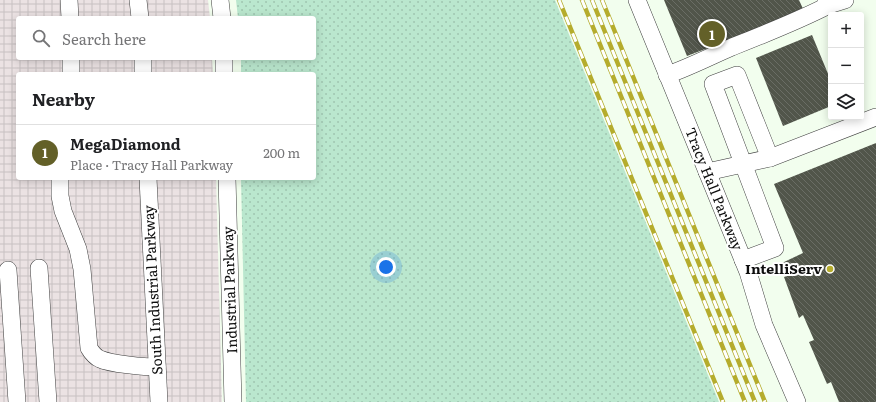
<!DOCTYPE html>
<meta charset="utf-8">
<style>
body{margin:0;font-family:Literata,serif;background:#f6f6f6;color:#202124}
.controls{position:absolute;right:12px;top:12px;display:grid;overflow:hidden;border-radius:4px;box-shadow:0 2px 10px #0003}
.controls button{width:36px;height:36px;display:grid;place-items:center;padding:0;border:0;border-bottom:1px solid #e0e0e0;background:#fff;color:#202124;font:20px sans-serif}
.you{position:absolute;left:386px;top:267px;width:14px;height:14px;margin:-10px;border:3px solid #fff;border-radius:50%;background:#1a73e8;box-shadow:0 0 0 6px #1a73e833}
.badge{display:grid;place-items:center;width:26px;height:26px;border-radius:50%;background:#636028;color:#fff;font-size:13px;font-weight:700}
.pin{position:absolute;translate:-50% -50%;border:2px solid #fff;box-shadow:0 1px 4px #0006}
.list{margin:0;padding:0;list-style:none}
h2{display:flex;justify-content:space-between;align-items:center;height:52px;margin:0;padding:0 16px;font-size:17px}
h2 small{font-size:13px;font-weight:400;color:#757577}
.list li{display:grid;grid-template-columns:26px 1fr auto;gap:12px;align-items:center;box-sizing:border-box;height:56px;padding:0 16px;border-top:1px solid #e0e0e0}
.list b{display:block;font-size:15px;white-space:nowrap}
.list p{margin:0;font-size:13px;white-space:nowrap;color:#757577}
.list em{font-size:13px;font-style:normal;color:#757577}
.icon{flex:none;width:22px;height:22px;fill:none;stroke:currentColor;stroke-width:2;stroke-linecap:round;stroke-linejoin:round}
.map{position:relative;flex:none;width:876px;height:402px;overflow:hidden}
.search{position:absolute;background:#fff;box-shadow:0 2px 10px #0003;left:16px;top:16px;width:300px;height:44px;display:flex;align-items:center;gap:10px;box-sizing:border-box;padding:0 14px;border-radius:4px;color:#757577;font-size:15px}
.panel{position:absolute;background:#fff;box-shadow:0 2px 10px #0003;left:16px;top:72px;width:300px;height:108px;border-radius:4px}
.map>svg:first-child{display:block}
.industrial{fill:url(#industrial-grid)}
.grass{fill:url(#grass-dots)}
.building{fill:url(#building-back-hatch)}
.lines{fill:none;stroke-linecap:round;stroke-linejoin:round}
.minor-casing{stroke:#404040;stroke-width:18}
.minor{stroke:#fff;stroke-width:17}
.rail-casing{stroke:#b5ac2d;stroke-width:4.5}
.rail{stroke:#fff;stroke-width:3;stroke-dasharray:9;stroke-linecap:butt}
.poi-dot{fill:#b5ac2d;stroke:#fff;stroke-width:1.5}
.labels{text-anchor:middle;stroke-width:4;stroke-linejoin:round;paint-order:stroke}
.street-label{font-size:14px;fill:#0d0d0d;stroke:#fff}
.poi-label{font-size:14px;font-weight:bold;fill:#0d0d0d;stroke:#fff;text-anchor:end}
</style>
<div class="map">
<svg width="876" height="402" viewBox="0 0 876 402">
<defs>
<pattern id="industrial-grid" width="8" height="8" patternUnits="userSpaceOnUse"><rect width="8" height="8" fill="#ebe2e3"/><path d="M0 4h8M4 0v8" fill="none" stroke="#c8c1c2"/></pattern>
<pattern id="grass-dots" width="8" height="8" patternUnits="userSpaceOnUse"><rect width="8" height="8" fill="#bae7ce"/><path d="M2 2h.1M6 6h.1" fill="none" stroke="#9fc5b0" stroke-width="1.8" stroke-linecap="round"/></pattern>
<pattern id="building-back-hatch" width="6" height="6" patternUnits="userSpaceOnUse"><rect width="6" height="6" fill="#51554a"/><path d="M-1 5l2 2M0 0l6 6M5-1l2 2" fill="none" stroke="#6a6d65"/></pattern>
</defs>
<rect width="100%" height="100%" fill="#f2feee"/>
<!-- industrial -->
<polygon class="industrial" points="0,0 208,0 210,18 18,18 18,58 212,58 213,74 18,74 18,178 216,178 222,402 0,402"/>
<!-- grass -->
<polygon class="grass" points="236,0 555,0 719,402 246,402 241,178 314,178 314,74 241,74 241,58 314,58 314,18 238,18"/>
<!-- building -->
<g class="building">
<polygon points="664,0 799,0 804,11 687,56"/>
<polygon points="812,35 831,81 831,106 783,126 756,58"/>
<polygon points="876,143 876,402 839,402 831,382 827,384 809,342 814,340 803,315 799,318 784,277 787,276 782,263 803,253 774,184"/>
</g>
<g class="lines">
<defs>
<g id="minor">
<polyline points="69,0 70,18"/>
<polyline points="138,0 140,18"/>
<polyline points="220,0 222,18"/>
<polyline points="637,0 748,272 764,325 797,402"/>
<polyline points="826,0 829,5 845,0"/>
<polyline points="71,58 71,74"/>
<polyline points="143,58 143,74"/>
<polyline points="224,58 224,74"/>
<path d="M 667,75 C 690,67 711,56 732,47 C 765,34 798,21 829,5"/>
<polyline points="707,172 770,158 876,117"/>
<path d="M 60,178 L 60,196 L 63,211 L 78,249 L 82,269 L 89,348 C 92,353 95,357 100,359 C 111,364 145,367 157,367"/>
<polyline points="148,178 159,402"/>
<polyline points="227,178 233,402"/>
<polyline points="743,260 775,248 713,84 737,75 770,158"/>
<polyline points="39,268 48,402"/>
<polyline points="8,270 17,402"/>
</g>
</defs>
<!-- minor casing -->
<use href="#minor" class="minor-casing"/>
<!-- minor -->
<use href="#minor" class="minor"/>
<defs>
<g id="rail">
<polyline points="559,0 723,402"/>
<polyline points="582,0 745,402"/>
<polyline points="592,0 755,402"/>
<polyline points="602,0 765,402"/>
</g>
</defs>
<!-- rail casing -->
<use href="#rail" class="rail-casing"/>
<!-- rail -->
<use href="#rail" class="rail"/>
</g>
<!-- markers -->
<circle class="poi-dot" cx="830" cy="269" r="4"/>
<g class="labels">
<!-- street labels -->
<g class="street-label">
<text transform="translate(714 189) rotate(68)" y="5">Tracy Hall Parkway</text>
<text transform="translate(153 290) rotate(-93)" y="5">South Industrial Parkway</text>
<text transform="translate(230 290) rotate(-92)" y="5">Industrial Parkway</text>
</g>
<!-- poi labels -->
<g class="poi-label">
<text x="822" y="274">IntelliServ</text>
</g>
</g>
</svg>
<div class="controls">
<button>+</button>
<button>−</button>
<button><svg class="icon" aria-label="layers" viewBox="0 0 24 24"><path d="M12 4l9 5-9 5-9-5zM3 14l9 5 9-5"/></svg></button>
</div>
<div class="you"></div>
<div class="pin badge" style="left:712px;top:34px">1</div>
<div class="search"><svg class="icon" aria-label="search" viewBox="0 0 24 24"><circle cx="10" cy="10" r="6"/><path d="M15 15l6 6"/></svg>Search here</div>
<section class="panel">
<h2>Nearby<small></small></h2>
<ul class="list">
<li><span class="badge">1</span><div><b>MegaDiamond</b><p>Place · Tracy Hall Parkway</p></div><em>200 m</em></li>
</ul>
</section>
</div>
